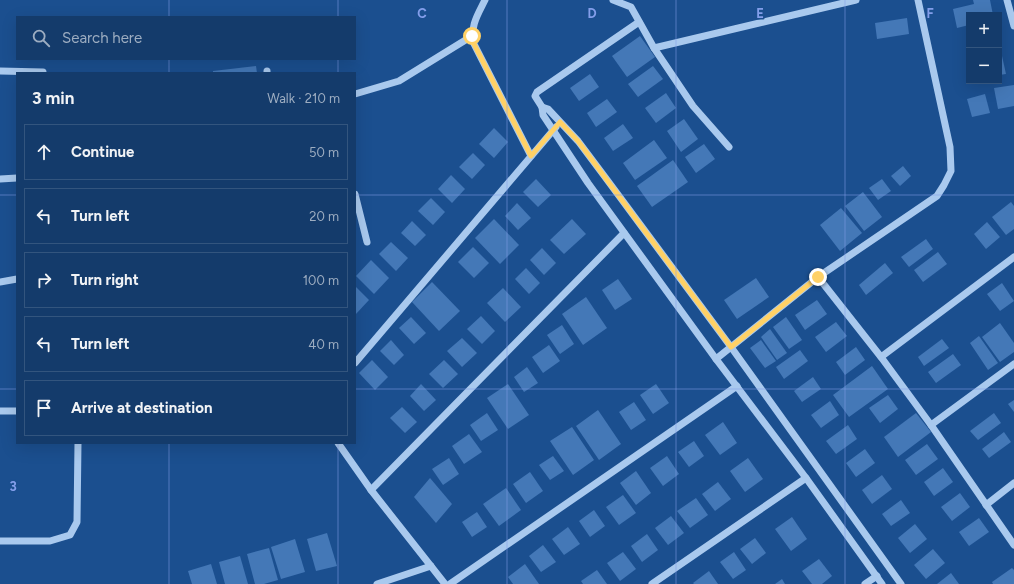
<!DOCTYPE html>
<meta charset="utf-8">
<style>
body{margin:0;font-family:Figtree,sans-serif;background:#1d4271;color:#f1f3f6}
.controls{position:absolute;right:12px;top:12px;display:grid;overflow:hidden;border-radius:0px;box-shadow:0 4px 16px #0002}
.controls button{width:36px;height:36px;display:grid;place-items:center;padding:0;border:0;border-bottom:1px solid #33557e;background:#143b6b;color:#f1f3f6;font:20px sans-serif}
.stop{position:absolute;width:12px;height:12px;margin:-9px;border:3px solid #ffd166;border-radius:50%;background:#fff}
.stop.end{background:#ffd166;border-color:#fff;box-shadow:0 1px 4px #0008}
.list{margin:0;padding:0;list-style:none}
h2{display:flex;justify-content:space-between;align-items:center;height:52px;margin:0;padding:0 16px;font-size:17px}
h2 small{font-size:13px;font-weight:400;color:#9dadc1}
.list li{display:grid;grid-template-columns:26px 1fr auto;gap:12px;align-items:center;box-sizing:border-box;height:56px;margin:0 8px 8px;padding:0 8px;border:1px solid #33557e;border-radius:0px}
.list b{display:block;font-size:15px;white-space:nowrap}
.list em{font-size:13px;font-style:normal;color:#9dadc1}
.icon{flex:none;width:22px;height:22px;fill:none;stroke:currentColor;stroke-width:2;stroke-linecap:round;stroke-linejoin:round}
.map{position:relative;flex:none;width:1014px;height:584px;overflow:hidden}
.search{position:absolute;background:#143b6b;box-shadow:0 4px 16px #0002;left:16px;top:16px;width:340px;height:44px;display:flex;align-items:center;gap:10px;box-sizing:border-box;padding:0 14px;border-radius:0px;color:#9dadc1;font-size:15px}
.panel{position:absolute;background:#143b6b;box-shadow:0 4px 16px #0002;left:16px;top:72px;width:340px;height:372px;border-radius:0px}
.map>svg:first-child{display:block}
.building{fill:#4478b7}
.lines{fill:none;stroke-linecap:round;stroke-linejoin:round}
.minor{stroke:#a9c9ee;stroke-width:7}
.route{stroke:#ffd166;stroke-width:5}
.grid{fill:none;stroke:#839eea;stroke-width:1;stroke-opacity:0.55}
.grid-label{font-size:13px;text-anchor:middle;font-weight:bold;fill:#839eea;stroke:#1b4f8f;stroke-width:3;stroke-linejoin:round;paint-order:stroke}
</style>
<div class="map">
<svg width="1014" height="584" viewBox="0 0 1014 584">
<rect width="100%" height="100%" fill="#1b4f8f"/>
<!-- building -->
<g class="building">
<polygon points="973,0 990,0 993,15 969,15 969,25 957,28 953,9 974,4"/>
<polygon points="907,18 909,34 877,39 875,23"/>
<polygon points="640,36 655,57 627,77 612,56"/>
<polygon points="1002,56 1006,74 999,75 999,57"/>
<polygon points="256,66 257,73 213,73 213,71"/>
<polygon points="653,66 663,79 638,97 628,84"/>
<polygon points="590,74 599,87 579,101 570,88"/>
<polygon points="1014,85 1014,106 998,109 994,88"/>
<polygon points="666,93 676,108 656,123 645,108"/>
<polygon points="985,94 990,113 972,117 967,99"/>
<polygon points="607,99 617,112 596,127 587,113"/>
<polygon points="684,119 698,139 681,152 667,131"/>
<polygon points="623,124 633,138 613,151 604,138"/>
<polygon points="494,128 508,142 494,158 479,144"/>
<polygon points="654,140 667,158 635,180 623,163"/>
<polygon points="704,144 715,159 696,173 685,157"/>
<polygon points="473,153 485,165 472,179 459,167"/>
<polygon points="673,160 688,182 652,207 637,186"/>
<polygon points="903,166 911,176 900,186 891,176"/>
<polygon points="451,175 465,189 452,203 438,189"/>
<polygon points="536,179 551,195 538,207 523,192"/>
<polygon points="882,179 891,191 878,200 869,188"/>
<polygon points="863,192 882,217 864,231 845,206"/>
<polygon points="431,198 445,212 433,225 418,211"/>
<polygon points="1011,202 1014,206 1014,229 1006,235 992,217"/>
<polygon points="517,203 531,218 518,230 505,216"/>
<polygon points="841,208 862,233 840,251 820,225"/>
<polygon points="494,219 519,245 500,264 475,238"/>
<polygon points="572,219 586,234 564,254 550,240"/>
<polygon points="412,221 426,235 415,246 401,233"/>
<polygon points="987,222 1000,237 986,249 974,234"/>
<polygon points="926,239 933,249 909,267 901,257"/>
<polygon points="391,242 408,258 396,271 379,254"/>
<polygon points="473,247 489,263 474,278 458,262"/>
<polygon points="542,248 556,263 544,275 530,260"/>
<polygon points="938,252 947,264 923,282 914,270"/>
<polygon points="371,260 389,278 374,294 356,276"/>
<polygon points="885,263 893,273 866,295 859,285"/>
<polygon points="526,268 540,283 529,294 515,279"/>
<polygon points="756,278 769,297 737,319 724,300"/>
<polygon points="618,279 632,299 615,310 602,290"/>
<polygon points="432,282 460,311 439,331 412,302"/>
<polygon points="1002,283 1014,301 1000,311 987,294"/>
<polygon points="355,286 369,300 355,315"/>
<polygon points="503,288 521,307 505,322 487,303"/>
<polygon points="586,297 607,328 583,345 562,314"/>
<polygon points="817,300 827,314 805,330 795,315"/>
<polygon points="481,316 495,331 482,344 467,329"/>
<polygon points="411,317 426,333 414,344 399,328"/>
<polygon points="786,317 802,340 789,349 773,327"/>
<polygon points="836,322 847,336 826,352 815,337"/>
<polygon points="1000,323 1014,343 1014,352 1000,362 982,337"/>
<polygon points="562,325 574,344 560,354 547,335"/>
<polygon points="770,329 787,353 777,360 761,337"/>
<polygon points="979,336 998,363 988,370 970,343"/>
<polygon points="462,338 477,353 462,367 447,351"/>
<polygon points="942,339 949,348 924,366 918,357"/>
<polygon points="391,340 404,355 394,365 380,351"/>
<polygon points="761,340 776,361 765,368 750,348"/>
<polygon points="549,345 560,361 543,373 532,357"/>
<polygon points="856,347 865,360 845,375 836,362"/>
<polygon points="800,350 808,361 784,379 776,367"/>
<polygon points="953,354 961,365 936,383 928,372"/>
<polygon points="372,360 388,377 375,390 359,373"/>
<polygon points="444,360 458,374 443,388 429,374"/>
<polygon points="872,366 888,389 849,417 833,395"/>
<polygon points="527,367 538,383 524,392 514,377"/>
<polygon points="813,377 821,389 802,402 794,391"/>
<polygon points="421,384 436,400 424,411 410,396"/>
<polygon points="508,384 529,415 508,429 487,398"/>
<polygon points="656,384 669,403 653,414 640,395"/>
<polygon points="888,395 898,409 880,423 869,408"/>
<polygon points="1014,400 1014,412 1008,404"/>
<polygon points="830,401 839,415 821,428 811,415"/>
<polygon points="634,402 646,420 631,430 619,412"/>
<polygon points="402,407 417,422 405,433 390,418"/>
<polygon points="598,410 621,444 599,460 576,426"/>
<polygon points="487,413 498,430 481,441 470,425"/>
<polygon points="916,413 931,432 898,457 884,437"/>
<polygon points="994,413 1001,423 978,440 970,431"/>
<polygon points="723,422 737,443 720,455 705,435"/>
<polygon points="848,425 857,439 836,454 826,441"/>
<polygon points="572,427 594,460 573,475 550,441"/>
<polygon points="1004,432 1011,442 989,458 982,449"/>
<polygon points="469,434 482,452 464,464 452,446"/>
<polygon points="694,441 704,456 689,467 678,452"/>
<polygon points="927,444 938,459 916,475 905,460"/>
<polygon points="865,449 875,463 856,477 846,463"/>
<polygon points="553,456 564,471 550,480 539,465"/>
<polygon points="667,456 679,474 663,486 650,468"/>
<polygon points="449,458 459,474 443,485 432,469"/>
<polygon points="748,458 763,479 745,492 730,471"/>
<polygon points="943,468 953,482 934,496 924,482"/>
<polygon points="636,471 651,493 636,505 620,483"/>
<polygon points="530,472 543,491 526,503 513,484"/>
<polygon points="882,475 892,489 872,504 862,490"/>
<polygon points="430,478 452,504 436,523 414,497"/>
<polygon points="718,482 731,499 715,511 702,494"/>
<polygon points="506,488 521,510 499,526 483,504"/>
<polygon points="960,493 970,507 952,521 941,507"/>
<polygon points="623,495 636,513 619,525 606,507"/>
<polygon points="696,498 708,515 690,528 677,511"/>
<polygon points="901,500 910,513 891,526 882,514"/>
<polygon points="594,510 605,526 590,537 579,521"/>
<polygon points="477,512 487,527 472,537 462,522"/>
<polygon points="671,516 684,533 668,545 655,528"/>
<polygon points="792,517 807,539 791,551 775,529"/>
<polygon points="979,518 989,532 969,546 959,532"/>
<polygon points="915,524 927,539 910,553 898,538"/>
<polygon points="568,527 580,544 564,555 552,539"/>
<polygon points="327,533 337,566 316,571 307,539"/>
<polygon points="647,534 658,550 642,562 631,546"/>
<polygon points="755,538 766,553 752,564 740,549"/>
<polygon points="295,539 305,572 281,579 271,547"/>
<polygon points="543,545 556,562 541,572 529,556"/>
<polygon points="269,548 278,580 264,584 255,584 247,554"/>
<polygon points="933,549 945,563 926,579 914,565"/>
<polygon points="623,552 636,569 620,581 607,563"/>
<polygon points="734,552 746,570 733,579 720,562"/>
<polygon points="240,556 248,584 225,584 219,562"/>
<polygon points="819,559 832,576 822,584 812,584 802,571"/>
<polygon points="211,564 217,584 192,584 188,571"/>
<polygon points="525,564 539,584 513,584 508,577"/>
<polygon points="1012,568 1014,570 1014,584 993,584 992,582"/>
<polygon points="597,570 607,584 583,584 581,581"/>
<polygon points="709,571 718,584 694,584 693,583"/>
<polygon points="951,573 959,584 937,584"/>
<polygon points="782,579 785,584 775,584"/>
</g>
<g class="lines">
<!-- minor -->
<g class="minor">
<path d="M 485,0 C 477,16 470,26 474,44 L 531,156"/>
<polyline points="613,0 631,7 654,48 693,106 729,147"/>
<polyline points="1007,0 1014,26"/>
<polyline points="639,22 537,92 535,96 542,107 543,115 588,183 716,359 806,478 882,584"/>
<polyline points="654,48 856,0"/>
<polyline points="0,71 43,72"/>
<polyline points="267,71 267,73"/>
<polyline points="355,94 399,81 472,36"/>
<polyline points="542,107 548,109 578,141 605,177 731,347 901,584"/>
<polyline points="0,179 17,178"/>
<polyline points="355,194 367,242"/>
<polyline points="818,277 881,357 931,425 1014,545"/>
<polyline points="0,282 17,279"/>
<polyline points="881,357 1014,257"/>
<polyline points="716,359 818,277 937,196 944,185 951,171 950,147 918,0"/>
<polyline points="355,363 556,127"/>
<polyline points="0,411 17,411"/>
<polyline points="931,425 1014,364"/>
<polyline points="338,443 371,490 445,584"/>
<polyline points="371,490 624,233"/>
<polyline points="986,505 1014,483"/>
<polyline points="0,541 50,541 70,535 77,522 78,443"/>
<polyline points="377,584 431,566"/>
<polyline points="450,584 737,386"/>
<polyline points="652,584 806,478"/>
<polyline points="865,584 877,576"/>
</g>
</g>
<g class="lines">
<!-- route -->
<polyline class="route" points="472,36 474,44 531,156 560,122 578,141 731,347 818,277"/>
</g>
<!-- grid -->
<path class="grid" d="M 169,0 L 169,17M 338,0 L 338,17M 507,0 L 507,584M 676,0 L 676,584M 845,0 L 845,584M 169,59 L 169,73M 338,59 L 338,73M 0,195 L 17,195M 355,195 L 1014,195M 0,389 L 17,389M 355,389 L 1014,389M 169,443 L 169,584M 338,443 L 338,584"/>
<g class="grid-label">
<text x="422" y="18">C</text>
<text x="592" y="18">D</text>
<text x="760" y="18">E</text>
<text x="930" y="18">F</text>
<text x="13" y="491">3</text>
</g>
</svg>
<div class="controls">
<button>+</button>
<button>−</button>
</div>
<div class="stop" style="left:472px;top:36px"></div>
<div class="stop end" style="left:818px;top:277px"></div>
<div class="search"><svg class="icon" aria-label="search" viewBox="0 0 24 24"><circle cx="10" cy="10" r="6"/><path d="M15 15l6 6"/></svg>Search here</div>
<section class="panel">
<h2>3 min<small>Walk · 210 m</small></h2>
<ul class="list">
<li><svg class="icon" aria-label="ahead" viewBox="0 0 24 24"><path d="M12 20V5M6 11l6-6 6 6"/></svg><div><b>Continue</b></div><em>50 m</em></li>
<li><svg class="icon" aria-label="left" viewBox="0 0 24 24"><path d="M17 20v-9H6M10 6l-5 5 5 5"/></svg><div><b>Turn left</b></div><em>20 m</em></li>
<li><svg class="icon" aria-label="right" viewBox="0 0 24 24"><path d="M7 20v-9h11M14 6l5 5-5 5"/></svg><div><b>Turn right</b></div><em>100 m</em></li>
<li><svg class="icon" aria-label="left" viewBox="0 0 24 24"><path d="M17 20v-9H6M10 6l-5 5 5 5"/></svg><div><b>Turn left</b></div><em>40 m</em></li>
<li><svg class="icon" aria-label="arrive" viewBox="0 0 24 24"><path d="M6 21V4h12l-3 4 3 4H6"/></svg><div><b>Arrive at destination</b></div></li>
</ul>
</section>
</div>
